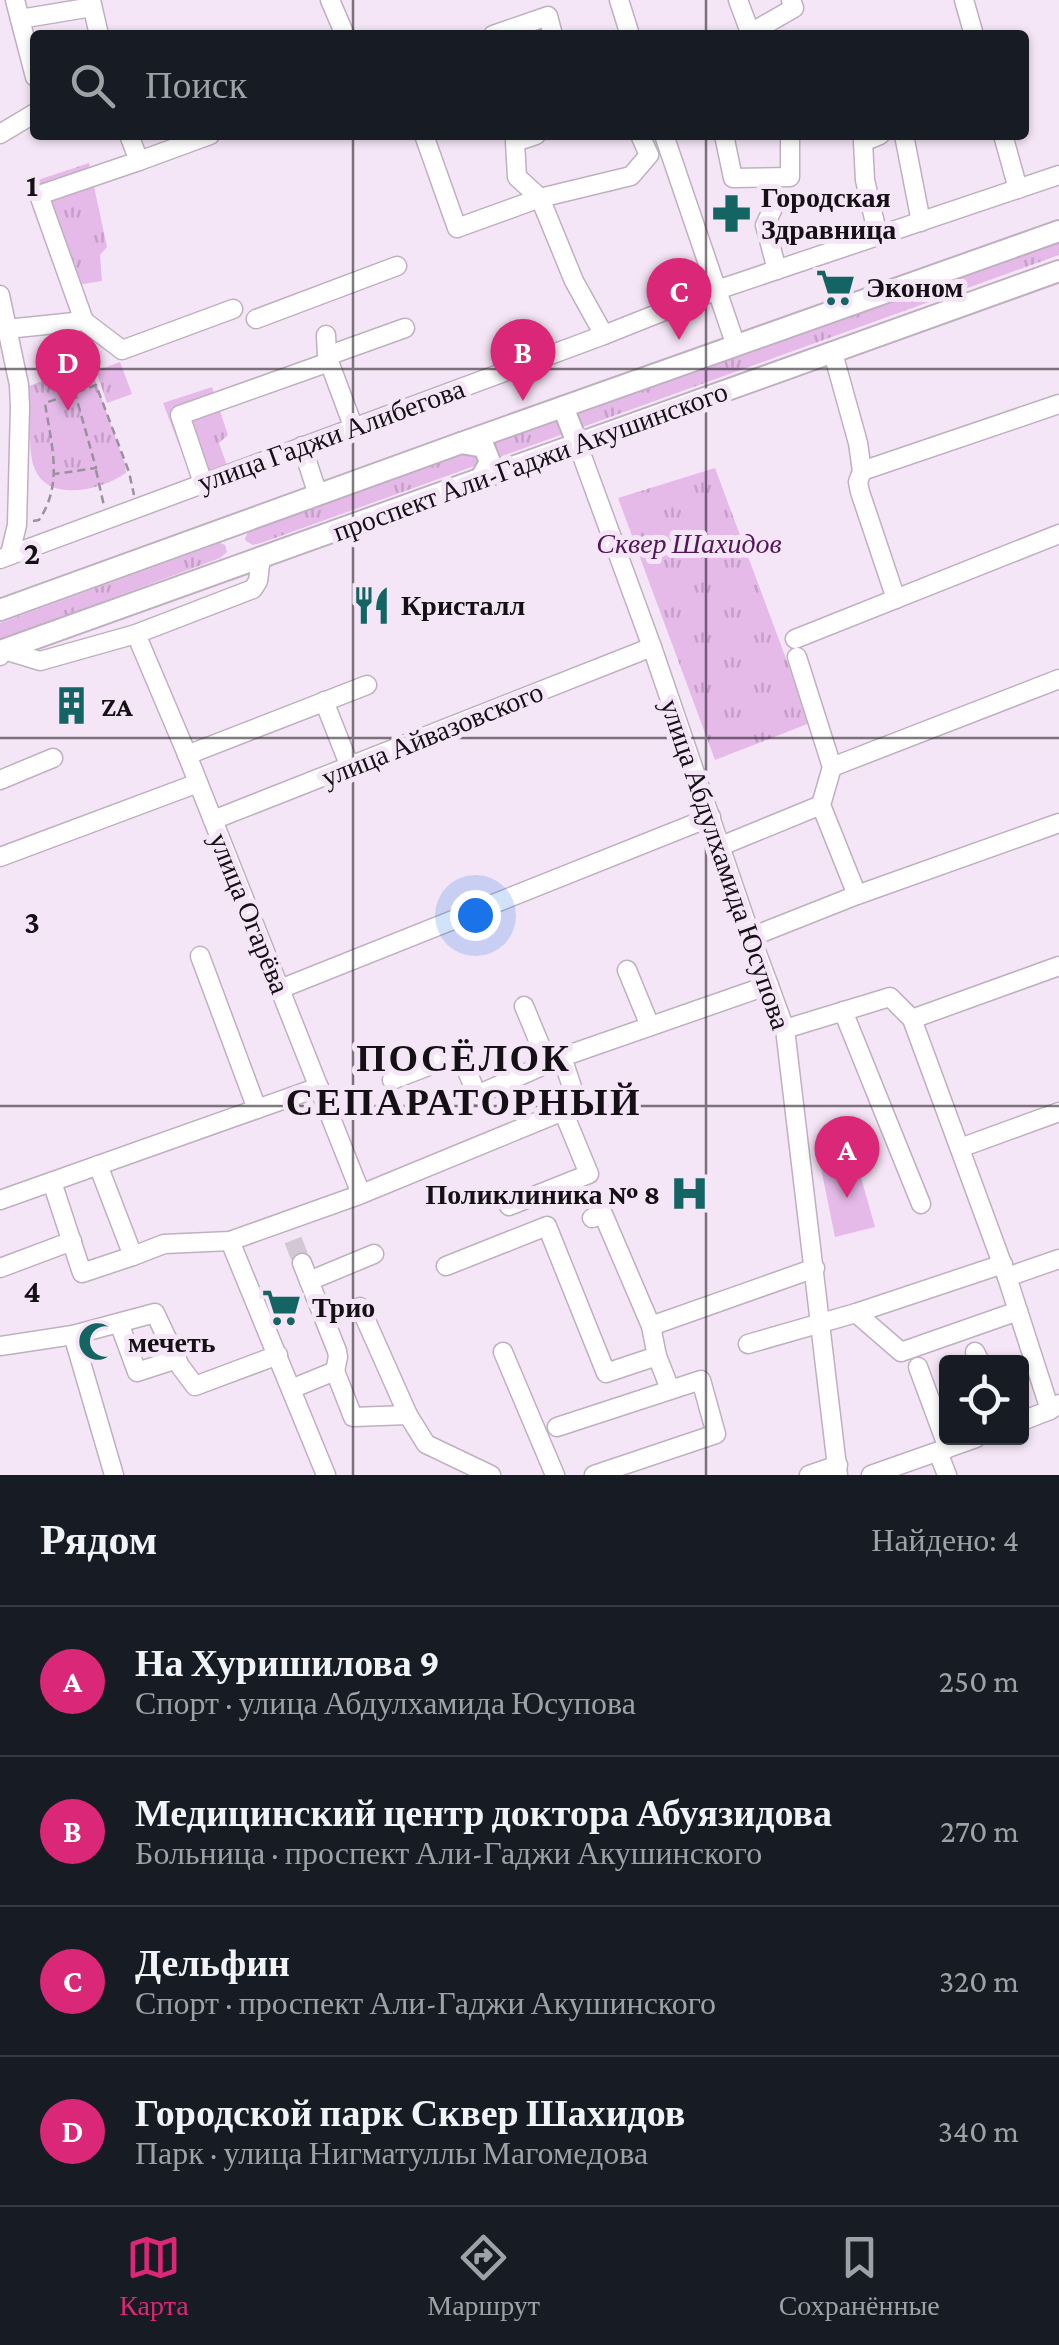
<!DOCTYPE html>
<html lang="ru">
<meta charset="utf-8">
<style>
body{margin:0;font-family:"Crimson Pro",serif;background:#20242c;color:#f1f3f6}
.controls{position:absolute;right:30px;bottom:30px;display:grid;overflow:hidden;border-radius:10px;box-shadow:0 2px 8px #0004}
.controls button{width:90px;height:90px;display:grid;place-items:center;padding:0;border:0;border-bottom:2px solid #363941;background:#171b24;color:#f1f3f6;font:50px sans-serif}
.you{position:absolute;left:475px;top:915px;width:35px;height:35px;margin:-25px;border:8px solid #fff;border-radius:50%;background:#1a73e8;box-shadow:0 0 0 15px #1a73e833}
.badge{display:grid;place-items:center;width:65px;height:65px;border-radius:50%;background:#db2777;color:#fff;font-size:32px;font-weight:700}
.pin{position:absolute;translate:-50% -82px;filter:drop-shadow(0 2px 5px #0008)}
.pin::after{content:'';position:absolute;top:52px;width:35px;height:30px;background:inherit;clip-path:polygon(0 0,100% 0,50% 100%)}
.list{margin:0;padding:0;list-style:none}
h2{display:flex;justify-content:space-between;align-items:center;height:130px;margin:0;padding:0 40px;font-size:42px}
h2 small{font-size:32px;font-weight:400;color:#9ea1a6}
.list li{display:grid;grid-template-columns:65px 1fr auto;gap:30px;align-items:center;box-sizing:border-box;height:150px;padding:0 40px;border-top:2px solid #363941}
.list b{display:block;font-size:38px;white-space:nowrap}
.list p{margin:0;font-size:32px;white-space:nowrap;color:#9ea1a6}
.list em{font-size:32px;font-style:normal;color:#9ea1a6}
.icon{flex:none;width:55px;height:55px;fill:none;stroke:currentColor;stroke-width:2;stroke-linecap:round;stroke-linejoin:round}
.map{position:relative;flex:none;width:1059px;height:1475px;overflow:hidden}
.search{position:absolute;background:#171b24;box-shadow:0 2px 8px #0004;left:30px;right:30px;top:30px;height:110px;display:flex;align-items:center;gap:25px;box-sizing:border-box;padding:0 35px;border-radius:10px;color:#9ea1a6;font-size:38px}
.sheet{height:730px;background:#171b24}
nav{display:flex;justify-content:space-around;align-items:center;box-sizing:border-box;height:140px;border-top:2px solid #363941;background:#171b24;font-size:28px;color:#9ea1a6}
nav a{display:grid;justify-items:center;gap:5px}
nav .on{color:#db2777}
.map>svg:first-child{display:block}
.grass{fill:url(#grass-tufts)}
.pitch{fill:#e5bae9}
.lines{fill:none;stroke-linecap:round;stroke-linejoin:round}
.minor-tunnel{stroke:#d3c6d5;stroke-width:18;stroke-dasharray:18 9;stroke-linecap:butt}
.minor-casing{stroke:#bfb0c0;stroke-width:21}
.major-casing{stroke:#bfb0c0;stroke-width:24}
.path{stroke:#9b909d;stroke-width:2.5;stroke-dasharray:8 5;stroke-linecap:butt}
.minor{stroke:#fff;stroke-width:18}
.major{stroke:#fff;stroke-width:20}
.grid{fill:none;stroke:#151016;stroke-width:2.5;stroke-opacity:0.55}
.labels{text-anchor:middle;stroke-width:10;stroke-linejoin:round;paint-order:stroke}
.poi-label{font-size:28px;font-weight:bold;fill:#151016;stroke:#f5e6f7;text-anchor:start}
.street-label{font-size:28px;fill:#151016;stroke:#f5e6f7}
.park-label{font-size:28px;font-style:italic;fill:#511757;stroke:#f5e6f7}
.district-label{font-size:38px;font-weight:bold;letter-spacing:2.5px;fill:#151016;stroke:#f5e6f7}
.grid-label{font-size:32px;text-anchor:middle;font-weight:bold;fill:#151016;stroke:#f5e6f7;stroke-width:10;stroke-linejoin:round;paint-order:stroke}
</style>
<div class="map">
<svg width="1059" height="1475" viewBox="0 0 1059 1475">
<defs>
<pattern id="grass-tufts" width="24" height="20" patternUnits="userSpaceOnUse" patternTransform="scale(2.5)"><rect width="24" height="20" fill="#e5bae9"/><path d="M3 7l-1-3M5 7V3M7 7l1-3M15 17l-1-3M17 17v-4M19 17l1-3" fill="none" stroke="#c49fc7"/></pattern>
</defs>
<rect width="100%" height="100%" fill="#f5e6f7"/>
<!-- grass -->
<g class="grass">
<polygon points="89,163 107,247 100,255 102,281 65,287 29,183"/>
<polygon points="1059,242 1059,255 264,542 253,545 246,541 245,538 249,530 253,528 484,447"/>
<polygon points="120,362 132,394 107,403 96,371"/>
<path d="M 89,363 L 125,464 L 126,473 C 102,490 47,504 34,467 C 28,452 30,404 29,386 Z"/>
<polygon points="212,387 228,435 219,443 229,471 210,478 203,462 186,463 163,403"/>
<polygon points="715,468 810,723 715,760 618,498"/>
<polygon points="220,543 225,545 227,552 220,558 0,640 0,623"/>
</g>
<!-- pitch -->
<polygon class="pitch" points="856,1160 875,1227 835,1237 821,1168"/>
<g class="lines">
<!-- minor-tunnel -->
<polyline class="minor-tunnel" points="293,1240 302,1263"/>
<defs>
<g id="minor">
<polyline points="15,0 35,77"/>
<polyline points="91,0 99,35"/>
<polyline points="330,0 345,35"/>
<polyline points="619,0 630,35"/>
<polyline points="738,0 750,32"/>
<polyline points="964,0 974,35"/>
<polyline points="20,19 92,7"/>
<polyline points="493,35 548,16 553,35"/>
<polyline points="747,35 794,8 791,0"/>
<polyline points="0,134 35,113"/>
<polyline points="424,135 457,228 540,198 517,177 515,142 536,135"/>
<polyline points="664,135 736,346"/>
<polyline points="724,135 733,178 790,177 790,135"/>
<polyline points="904,135 921,222"/>
<polyline points="1003,135 1018,189"/>
<polyline points="139,161 210,135"/>
<polyline points="775,204 765,225 777,270"/>
<polyline points="878,236 865,180 863,142 880,135"/>
<polyline points="0,295 19,385 20,407 17,525 10,554"/>
<polyline points="256,319 397,266"/>
<polyline points="84,321 39,195 139,161 129,135"/>
<polyline points="7,329 84,321 122,350 233,309"/>
<polyline points="326,335 327,356"/>
<polyline points="604,335 574,281 540,198 631,176 649,155 640,135"/>
<polyline points="833,353 858,443 862,471"/>
<polyline points="353,426 327,356 405,328"/>
<polyline points="578,445 652,647 751,937 785,1029 838,1475"/>
<polyline points="302,446 318,495"/>
<polyline points="203,483 180,415 329,362"/>
<polyline points="0,559 604,335 717,290 1059,175"/>
<polyline points="896,599 860,492 858,482 862,471 1059,404"/>
<polyline points="136,634 186,752 361,1194"/>
<polyline points="795,639 1059,534"/>
<polyline points="0,656 4,650 40,661 136,634 253,589 258,581 261,557"/>
<polyline points="797,657 832,767 821,805 857,895"/>
<polyline points="324,701 350,767"/>
<polyline points="187,755 367,685"/>
<polyline points="832,767 1059,679"/>
<polyline points="0,780 53,758"/>
<polyline points="213,820 652,647"/>
<polyline points="721,846 821,805"/>
<polyline points="0,857 198,783"/>
<polyline points="751,937 857,895 1059,823"/>
<polyline points="200,956 257,1109"/>
<polyline points="627,970 650,1026"/>
<polyline points="280,989 711,817"/>
<polyline points="524,1006 543,1052 562,1057"/>
<polyline points="843,1011 921,1204"/>
<polyline points="912,1019 1059,966"/>
<polyline points="785,1029 890,997 912,1019 1007,1277 1050,1410"/>
<polyline points="392,1080 460,1054 477,1095 562,1057"/>
<polyline points="960,1148 1059,1112"/>
<polyline points="98,1165 133,1256 164,1244 230,1241 359,1195 578,1105 562,1057 769,985"/>
<polyline points="52,1182 82,1273 133,1256"/>
<polyline points="0,1200 319,1087"/>
<polyline points="509,1206 589,1174 563,1111"/>
<polyline points="592,1218 603,1214 651,1326 815,1268"/>
<polyline points="230,1241 326,1475"/>
<polyline points="302,1263 337,1351 338,1357 335,1371"/>
<polyline points="446,1266 547,1226 606,1373 657,1356"/>
<polyline points="0,1268 72,1241"/>
<polyline points="1007,1277 1059,1259"/>
<polyline points="309,1281 374,1254"/>
<polyline points="360,1307 408,1415"/>
<polyline points="856,1313 1003,1264"/>
<polyline points="119,1323 137,1372 177,1359"/>
<polyline points="651,1326 657,1356 670,1389"/>
<polyline points="73,1335 114,1475"/>
<polyline points="748,1344 856,1313 901,1352 1018,1311"/>
<polyline points="0,1346 73,1335 155,1313 180,1366 195,1386 278,1355"/>
<polyline points="503,1352 555,1475"/>
<polyline points="975,1352 980,1362"/>
<polyline points="918,1367 948,1448"/>
<polyline points="291,1389 335,1371 353,1417 408,1415 426,1444 491,1475"/>
<polyline points="1022,1421 1050,1410 1059,1404"/>
<polyline points="557,1427 701,1380 716,1434 594,1475"/>
<polyline points="938,1452 947,1475"/>
<polyline points="809,1475 838,1465"/>
<polyline points="871,1475 976,1438"/>
</g>
<g id="major">
<polyline points="563,407 578,445"/>
<polyline points="461,443 484,447 490,462 481,478"/>
<polyline points="0,610 461,443 1059,231"/>
<polyline points="0,651 1059,271"/>
</g>
</defs>
<!-- minor casing -->
<use href="#minor" class="minor-casing"/>
<!-- major casing -->
<use href="#major" class="major-casing"/>
<!-- path -->
<g class="path">
<polyline points="77,392 96,385 129,472 134,495"/>
<polyline points="96,470 104,506"/>
<path d="M 33,521 L 39,520 C 64,483 51,444 45,403 L 75,393 L 96,468 L 55,474"/>
</g>
<!-- minor -->
<use href="#minor" class="minor"/>
<!-- major -->
<use href="#major" class="major"/>
</g>
<!-- grid -->
<path class="grid" d="M 353,0 L 353,35M 706,0 L 706,35M 353,135 L 353,1475M 706,135 L 706,1475M 0,369 L 1059,369M 0,738 L 1059,738M 0,1106 L 1059,1106"/>
<!-- icons -->
<defs>
<symbol id="pharmacy-bare" viewBox="-9 -9 18 18"><path d="M-2-6h4v4h4v4h-4v4h-4v-4h-4v-4h4Z" fill="#146464" stroke="#f5e6f7" stroke-width="2.5" paint-order="stroke"/></symbol>
<symbol id="supermarket-bare" viewBox="-9 -9 18 18"><path d="M-6-5.5h2.5l.6 2H6L4.5 2H-2.5L-4.4-4H-6ZM-1.5 3.2a1.3 1.3 0 1 0 .1 0ZM3 3.2a1.3 1.3 0 1 0 .1 0Z" fill="#146464" stroke="#f5e6f7" stroke-width="2.5" paint-order="stroke"/></symbol>
<symbol id="restaurant-bare" viewBox="-9 -9 18 18"><path d="M-5-6h1v4h1v-4h1v4h1v-4h1v5L-1.5 .5V6h-2V.5L-5-1ZM5-6V6H3V1.5H1.5Q1.5-4 5-6Z" fill="#146464" stroke="#f5e6f7" stroke-width="2.5" paint-order="stroke"/></symbol>
<symbol id="building-bare" viewBox="-9 -9 18 18"><path d="M-4-6H4V6H1V3H-1V6H-4ZM-2.5-4.3h1.7v1.8h-1.7ZM.8-4.3h1.7v1.8H.8ZM-2.5-1h1.7V.8h-1.7ZM.8-1h1.7V.8H.8Z" fill="#146464" stroke="#f5e6f7" stroke-width="2.5" paint-order="stroke"/></symbol>
<symbol id="hospital-bare" viewBox="-9 -9 18 18"><path d="M-5-5h3v3.5h4V-5h3V5h-3V1.5h-4V5h-3Z" fill="#146464" stroke="#f5e6f7" stroke-width="2.5" paint-order="stroke"/></symbol>
<symbol id="mosque-bare" viewBox="-9 -9 18 18"><path d="M3.5-4.9A6 6 0 1 0 3.5 4.9A5 5 0 1 1 3.5-4.9Z" fill="#146464" stroke="#f5e6f7" stroke-width="2.5" paint-order="stroke"/></symbol>
</defs>
<g fill-rule="evenodd">
<use href="#pharmacy-bare" x="704" y="186" width="55" height="55"/>
<use href="#supermarket-bare" x="808" y="260" width="55" height="55"/>
<use href="#restaurant-bare" x="344" y="578" width="55" height="55"/>
<use href="#building-bare" x="44" y="678" width="55" height="55"/>
<use href="#hospital-bare" x="662" y="1166" width="55" height="55"/>
<use href="#supermarket-bare" x="254" y="1280" width="55" height="55"/>
<use href="#mosque-bare" x="70" y="1314" width="55" height="55"/>
</g>
<g class="labels">
<!-- poi labels -->
<g class="poi-label">
<text x="761" y="207">Городская<tspan x="761" dy="32">Здравница</tspan></text>
<text x="866" y="297">Эконом</text>
<text x="401" y="615">Кристалл</text>
<text x="101" y="716">ZA</text>
<text x="660" y="1204" text-anchor="end">Поликлиника № 8</text>
<text x="312" y="1317">Трио</text>
<text x="128" y="1352">мечеть</text>
</g>
<!-- street labels -->
<g class="street-label">
<text transform="translate(331 435) rotate(-20)" y="10">улица Гаджи Алибегова</text>
<text transform="translate(530 461) rotate(-20)" y="10">проспект Али-Гаджи Акушинского</text>
<text transform="translate(432 734) rotate(-22)" y="10">улица Айвазовского</text>
<text transform="translate(726 864) rotate(71)" y="10">улица Абдулхамида Юсупова</text>
<text transform="translate(250 913) rotate(68)" y="10">улица Огарёва</text>
</g>
<!-- park labels -->
<g class="park-label">
<text x="689" y="553">Сквер Шахидов</text>
</g>
<!-- district labels -->
<g class="district-label">
<text x="464" y="1071">ПОСЁЛОК<tspan x="464" dy="44">СЕПАРАТОРНЫЙ</tspan></text>
</g>
</g>
<g class="grid-label">
<text x="32" y="196">1</text>
<text x="32" y="564">2</text>
<text x="32" y="933">3</text>
<text x="32" y="1302">4</text>
</g>
</svg>
<div class="controls">
<button><svg class="icon" aria-label="locate" viewBox="0 0 24 24"><circle cx="12" cy="12" r="6"/><path d="M12 2v4M12 18v4M2 12h4M18 12h4"/></svg></button>
</div>
<div class="you"></div>
<div class="pin badge" style="left:847px;top:1198px">A</div>
<div class="pin badge" style="left:523px;top:401px">B</div>
<div class="pin badge" style="left:679px;top:340px">C</div>
<div class="pin badge" style="left:68px;top:411px">D</div>
<div class="search"><svg class="icon" aria-label="search" viewBox="0 0 24 24"><circle cx="10" cy="10" r="6"/><path d="M15 15l6 6"/></svg>Поиск</div>
</div>
<section class="sheet">
<h2>Рядом<small>Найдено: 4</small></h2>
<ul class="list">
<li><span class="badge">A</span><div><b>На Хуришилова 9</b><p>Спорт · улица Абдулхамида Юсупова</p></div><em>250 m</em></li>
<li><span class="badge">B</span><div><b>Медицинский центр доктора Абуязидова</b><p>Больница · проспект Али-Гаджи Акушинского</p></div><em>270 m</em></li>
<li><span class="badge">C</span><div><b>Дельфин</b><p>Спорт · проспект Али-Гаджи Акушинского</p></div><em>320 m</em></li>
<li><span class="badge">D</span><div><b>Городской парк Сквер Шахидов</b><p>Парк · улица Нигматуллы Магомедова</p></div><em>340 m</em></li>
</ul>
</section>
<nav>
<a class="on"><svg class="icon" aria-label="map" viewBox="0 0 24 24"><path d="M3 6l6-2 6 2 6-2v14l-6 2-6-2-6 2zM9 4v14M15 6v14"/></svg>Карта</a>
<a><svg class="icon" aria-label="directions" viewBox="0 0 24 24"><path d="M12 3l9 9-9 9-9-9zM9 14v-3h6M13 9l2 2-2 2"/></svg>Маршрут</a>
<a><svg class="icon" aria-label="saved" viewBox="0 0 24 24"><path d="M7 4h10v16l-5-4-5 4z"/></svg>Сохранённые</a>
</nav>
